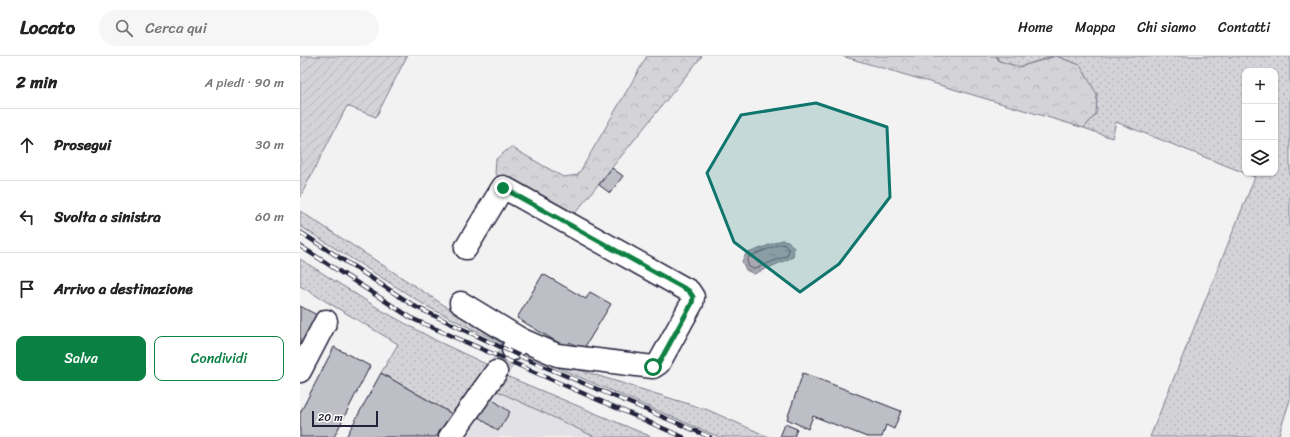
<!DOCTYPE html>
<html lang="it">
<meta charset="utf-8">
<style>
body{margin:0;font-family:Sriracha,sans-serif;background:#f6f6f6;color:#222}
.controls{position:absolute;right:12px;top:12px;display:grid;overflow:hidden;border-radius:8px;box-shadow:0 1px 3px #0004}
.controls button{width:36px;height:36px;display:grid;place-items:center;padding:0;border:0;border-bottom:1px solid #e0e0e0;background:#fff;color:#222;font:20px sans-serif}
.scale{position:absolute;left:12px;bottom:10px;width:66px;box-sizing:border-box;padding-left:4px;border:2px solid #22223b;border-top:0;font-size:11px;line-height:14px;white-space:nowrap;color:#22223b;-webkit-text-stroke:3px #fff;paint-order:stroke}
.stop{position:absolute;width:12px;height:12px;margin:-9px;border:3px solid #0b8043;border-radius:50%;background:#fff}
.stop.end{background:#0b8043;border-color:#fff;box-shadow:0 1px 4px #0008}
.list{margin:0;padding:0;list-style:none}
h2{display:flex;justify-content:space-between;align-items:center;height:52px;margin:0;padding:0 16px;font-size:17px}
h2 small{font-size:13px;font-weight:400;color:#767676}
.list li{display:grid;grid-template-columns:26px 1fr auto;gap:12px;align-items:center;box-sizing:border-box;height:72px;padding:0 16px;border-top:1px solid #e0e0e0}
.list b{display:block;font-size:15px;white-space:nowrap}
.list em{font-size:13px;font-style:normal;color:#767676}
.actions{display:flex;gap:8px;padding:12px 16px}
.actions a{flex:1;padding:9px 0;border:1px solid #0b8043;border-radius:8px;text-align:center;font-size:14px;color:#0b8043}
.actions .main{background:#0b8043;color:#fff}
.icon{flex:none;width:22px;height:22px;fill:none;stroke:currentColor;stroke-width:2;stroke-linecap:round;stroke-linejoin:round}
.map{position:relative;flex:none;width:990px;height:381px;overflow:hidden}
header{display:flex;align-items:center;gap:24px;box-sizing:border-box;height:56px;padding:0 20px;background:#fff;border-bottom:1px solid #e0e0e0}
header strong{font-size:19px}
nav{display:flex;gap:22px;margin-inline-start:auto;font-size:14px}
.search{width:280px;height:36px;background:#f6f6f6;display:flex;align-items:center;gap:10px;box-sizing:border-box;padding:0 14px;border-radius:22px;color:#767676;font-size:15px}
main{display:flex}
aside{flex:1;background:#fff}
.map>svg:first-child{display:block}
.built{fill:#e2e2e6}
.grass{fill:url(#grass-dots);stroke:#7a7a8a;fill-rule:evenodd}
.forest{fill:url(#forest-crowns);stroke:#7a7a8a}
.garden{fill:url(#garden-furrows);stroke:#7a7a8a}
.water{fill:url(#water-ripples);stroke:#727282}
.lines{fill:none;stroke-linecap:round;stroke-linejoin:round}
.shore{stroke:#58586b;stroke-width:1}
.building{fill:#bebec6;stroke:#22223b}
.minor-tunnel{stroke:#c8c8ce;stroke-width:22;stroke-dasharray:22 11;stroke-linecap:butt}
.minor-casing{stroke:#22223b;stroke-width:25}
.minor{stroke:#fff;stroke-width:22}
.rail-casing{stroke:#22223b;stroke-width:4.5}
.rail{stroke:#fff;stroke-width:3;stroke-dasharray:9;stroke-linecap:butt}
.route{stroke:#0b8043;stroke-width:5}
.marked{fill:#0f766e;fill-opacity:0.2;stroke:#0f766e;stroke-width:3;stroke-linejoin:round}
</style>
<header>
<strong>Locato</strong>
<div class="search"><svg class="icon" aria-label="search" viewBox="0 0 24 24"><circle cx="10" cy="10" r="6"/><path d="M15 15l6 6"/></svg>Cerca qui</div>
<nav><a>Home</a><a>Mappa</a><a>Chi siamo</a><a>Contatti</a></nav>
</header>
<main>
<aside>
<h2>2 min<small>A piedi · 90 m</small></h2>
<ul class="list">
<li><svg class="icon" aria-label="ahead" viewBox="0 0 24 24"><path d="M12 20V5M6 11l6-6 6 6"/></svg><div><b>Prosegui</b></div><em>30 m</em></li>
<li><svg class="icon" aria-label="left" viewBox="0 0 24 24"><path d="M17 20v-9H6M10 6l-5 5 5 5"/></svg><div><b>Svolta a sinistra</b></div><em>60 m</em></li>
<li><svg class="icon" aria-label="arrive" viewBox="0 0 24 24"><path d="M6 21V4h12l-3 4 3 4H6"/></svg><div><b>Arrivo a destinazione</b></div></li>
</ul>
<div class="actions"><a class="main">Salva</a><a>Condividi</a></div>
</aside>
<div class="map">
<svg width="990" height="381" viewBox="0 0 990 381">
<defs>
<pattern id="grass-dots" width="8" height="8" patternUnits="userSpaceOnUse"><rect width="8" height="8" fill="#d3d3d8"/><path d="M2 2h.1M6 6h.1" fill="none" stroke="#b5b5ba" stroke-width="1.8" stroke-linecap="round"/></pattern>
<pattern id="forest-crowns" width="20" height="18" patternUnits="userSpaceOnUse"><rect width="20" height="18" fill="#d3d3d8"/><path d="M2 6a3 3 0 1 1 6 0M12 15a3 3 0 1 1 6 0" fill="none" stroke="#b5b5ba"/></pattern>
<pattern id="garden-furrows" width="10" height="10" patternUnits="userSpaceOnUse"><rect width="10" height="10" fill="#d3d3d8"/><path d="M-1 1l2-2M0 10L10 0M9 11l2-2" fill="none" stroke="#b5b5ba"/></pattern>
<pattern id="water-ripples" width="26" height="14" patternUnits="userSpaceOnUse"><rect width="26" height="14" fill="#a8a8b2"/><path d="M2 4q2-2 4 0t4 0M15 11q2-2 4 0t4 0" fill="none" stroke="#888892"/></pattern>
</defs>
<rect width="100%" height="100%" fill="#f2f2f3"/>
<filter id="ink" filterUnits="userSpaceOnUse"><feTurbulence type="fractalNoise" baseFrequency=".025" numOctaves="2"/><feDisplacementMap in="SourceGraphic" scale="8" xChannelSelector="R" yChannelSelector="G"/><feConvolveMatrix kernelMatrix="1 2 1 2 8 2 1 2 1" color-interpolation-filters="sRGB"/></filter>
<g filter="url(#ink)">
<!-- built -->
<polygon class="built" points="190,310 196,334 295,381 46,381 81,317"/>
<!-- grass -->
<g class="grass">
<polygon points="696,0 753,0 719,11 699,5"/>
<path d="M 756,0 L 990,0 L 990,344 L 978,381 L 850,381 L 955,121 L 816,66 L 812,82 L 784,72 L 796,58 L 780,9 ZM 945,15 L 975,15 L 975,117 L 945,117 Z"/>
<polygon points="0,155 205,289 128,251 0,170"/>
<polygon points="0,203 81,254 137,285 190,310 152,358 81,317 98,288 0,230"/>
<polygon points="270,311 408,354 469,381 419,381 258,312"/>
<polygon points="204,319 352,381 295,381 195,334"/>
</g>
<!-- forest -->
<g class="forest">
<polygon points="347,0 402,0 272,161 195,118 196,103 211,91 263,121 278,119"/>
<polygon points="542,0 696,0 699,5 719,11 756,0 780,9 797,38 796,58 784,72"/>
</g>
<!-- garden -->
<polygon class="garden" points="0,0 107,0 76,61 47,50 0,141"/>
<!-- water -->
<polygon class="water" points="482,184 488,185 494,192 493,201 454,218 446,214 442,205 446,198"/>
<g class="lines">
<!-- shore -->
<polygon class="shore" points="481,188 485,189 489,194 487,200 454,213 449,211 447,205 449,201"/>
</g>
<!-- building -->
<g class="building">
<polygon points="312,112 323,120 310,137 299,129"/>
<polygon points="243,218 286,243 290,236 311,248 283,294 270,286 267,292 217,262"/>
<polygon points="0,250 17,259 0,291"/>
<polygon points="34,291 70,310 34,381 0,381 0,357"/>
<polygon points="81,317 152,358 136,381 46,381"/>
<polygon points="503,317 601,355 594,373 586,369 582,381 567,381 513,360 508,373 487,363"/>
<polygon points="186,339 210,356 198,375 173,357"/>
<polygon points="485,368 497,373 494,381 480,381"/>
</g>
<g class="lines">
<!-- minor-tunnel -->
<polyline class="minor-tunnel" points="196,316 213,293"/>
<defs>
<g id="minor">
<polyline points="166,192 203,131 389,235 393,241 392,247 359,307 353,311 257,299 220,283 213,293"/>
<polyline points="161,247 220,283"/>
<polyline points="0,315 26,265"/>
<polyline points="150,381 196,316"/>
</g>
</defs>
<!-- minor casing -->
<use href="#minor" class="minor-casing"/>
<!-- minor -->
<use href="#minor" class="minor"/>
<defs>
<g id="rail">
<polyline points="0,176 116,251 224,302 410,381"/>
<polyline points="0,190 113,263 383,381"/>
</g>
</defs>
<!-- rail casing -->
<use href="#rail" class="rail-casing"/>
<!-- rail -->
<use href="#rail" class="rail"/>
</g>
</g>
<g class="lines" filter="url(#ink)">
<!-- route -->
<polyline class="route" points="203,132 389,235 393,241 392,247 359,307 353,311"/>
</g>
<!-- marked area -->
<path class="marked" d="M 516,47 L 587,71 L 590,141 L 539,208 L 500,236 L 434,186 L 407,117 L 441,59 Z"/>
</svg>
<div class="controls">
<button>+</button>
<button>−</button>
<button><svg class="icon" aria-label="layers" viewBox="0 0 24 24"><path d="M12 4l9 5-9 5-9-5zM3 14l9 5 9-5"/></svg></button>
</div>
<div class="scale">20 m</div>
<div class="stop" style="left:353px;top:311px"></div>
<div class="stop end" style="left:203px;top:132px"></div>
</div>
</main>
